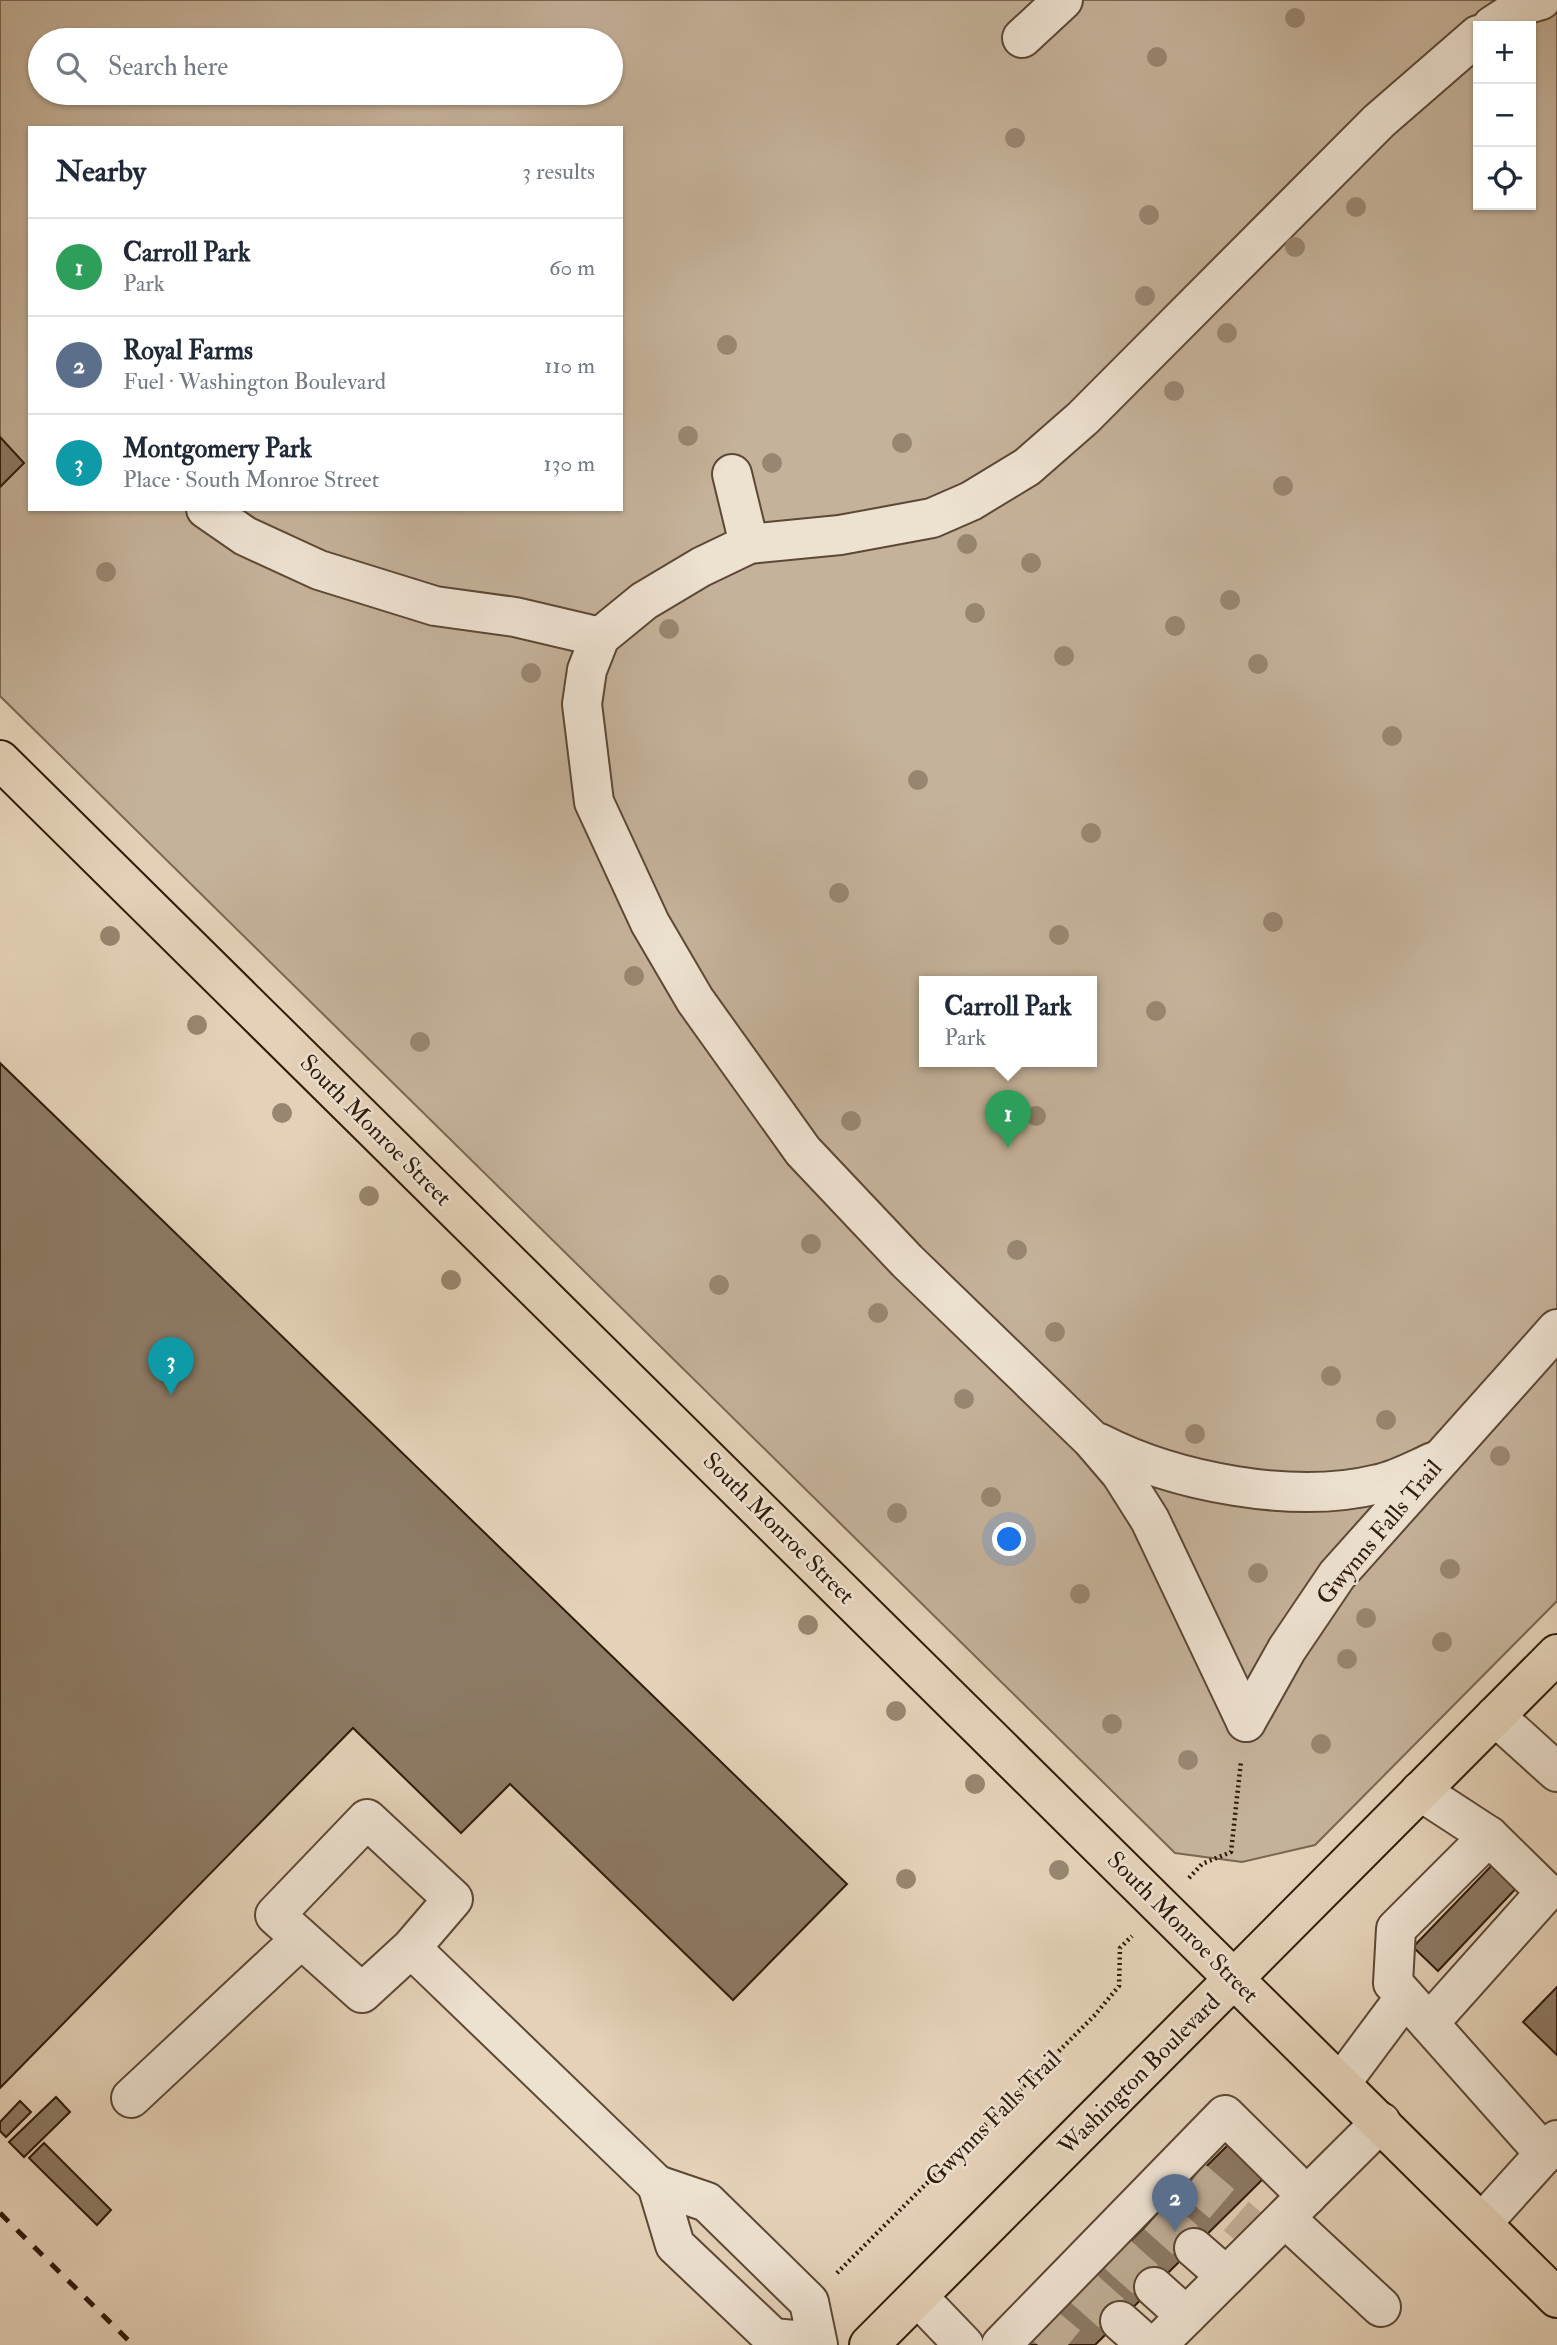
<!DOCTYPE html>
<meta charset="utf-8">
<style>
body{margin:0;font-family:"IM FELL Double Pica",serif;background:#f2f2f3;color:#1f2937}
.controls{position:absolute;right:21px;top:21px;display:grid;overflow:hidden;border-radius:0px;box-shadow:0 2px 5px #0004}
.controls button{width:63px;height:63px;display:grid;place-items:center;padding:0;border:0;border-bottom:2px solid #e0e1e3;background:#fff;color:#1f2937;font:35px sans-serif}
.you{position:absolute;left:1010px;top:1540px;width:24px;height:24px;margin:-18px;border:5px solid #fff;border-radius:50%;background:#1a73e8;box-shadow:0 0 0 10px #1a73e833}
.badge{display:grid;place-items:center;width:46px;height:46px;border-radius:50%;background:#8f2418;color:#fff;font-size:23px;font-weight:700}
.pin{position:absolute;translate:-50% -58px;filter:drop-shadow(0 2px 4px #0008)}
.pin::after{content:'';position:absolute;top:37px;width:24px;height:21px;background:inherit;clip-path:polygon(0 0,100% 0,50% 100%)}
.popup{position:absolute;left:919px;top:976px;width:178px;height:91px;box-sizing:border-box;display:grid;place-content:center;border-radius:0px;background:#fff;filter:drop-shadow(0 2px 5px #0005);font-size:23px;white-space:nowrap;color:#747a83}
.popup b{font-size:26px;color:#1f2937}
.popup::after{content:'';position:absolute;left:50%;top:100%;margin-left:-14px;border:14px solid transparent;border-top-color:#fff}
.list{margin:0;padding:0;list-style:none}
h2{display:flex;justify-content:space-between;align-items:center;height:91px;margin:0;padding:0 28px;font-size:30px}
h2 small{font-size:23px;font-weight:400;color:#747a83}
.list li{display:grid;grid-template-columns:46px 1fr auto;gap:21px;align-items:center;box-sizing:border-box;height:98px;padding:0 28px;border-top:2px solid #e0e1e3}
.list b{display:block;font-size:26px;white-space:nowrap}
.list p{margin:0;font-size:23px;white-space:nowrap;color:#747a83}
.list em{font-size:23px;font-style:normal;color:#747a83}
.icon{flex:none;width:38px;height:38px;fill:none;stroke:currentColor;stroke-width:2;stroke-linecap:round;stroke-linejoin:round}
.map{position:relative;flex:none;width:1557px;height:2345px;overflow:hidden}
.search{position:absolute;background:#fff;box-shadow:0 2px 5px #0004;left:28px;top:28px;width:595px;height:77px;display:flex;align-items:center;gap:18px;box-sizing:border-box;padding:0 24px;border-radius:38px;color:#747a83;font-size:26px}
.panel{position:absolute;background:#fff;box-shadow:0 2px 5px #0004;left:28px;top:126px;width:595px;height:385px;border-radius:0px}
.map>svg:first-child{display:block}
.green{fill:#c5b29a;stroke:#7a6652;stroke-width:2;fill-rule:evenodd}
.building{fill:#8d7a64;stroke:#2f1b0a;stroke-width:2}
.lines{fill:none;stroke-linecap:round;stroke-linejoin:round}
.minor-tunnel{stroke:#c0ad94;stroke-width:38;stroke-dasharray:38 19;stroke-linecap:butt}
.minor-casing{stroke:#5c4835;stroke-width:42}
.major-casing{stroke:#2f1b0a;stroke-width:42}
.path{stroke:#2f1b0a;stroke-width:4.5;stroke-dasharray:2 3.5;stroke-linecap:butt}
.minor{stroke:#ede1d0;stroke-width:38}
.major{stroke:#e4d1b7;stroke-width:38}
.rail{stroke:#2f1b0a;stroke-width:5;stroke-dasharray:12 12;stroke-linecap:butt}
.tree{fill:#998670}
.labels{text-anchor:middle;stroke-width:5;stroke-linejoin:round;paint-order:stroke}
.street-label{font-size:24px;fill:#2f1b0a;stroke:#ede1d0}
</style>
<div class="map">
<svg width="1557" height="2345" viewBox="0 0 1557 2345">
<rect width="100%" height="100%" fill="#e4d1b7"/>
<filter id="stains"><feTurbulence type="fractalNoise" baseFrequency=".00286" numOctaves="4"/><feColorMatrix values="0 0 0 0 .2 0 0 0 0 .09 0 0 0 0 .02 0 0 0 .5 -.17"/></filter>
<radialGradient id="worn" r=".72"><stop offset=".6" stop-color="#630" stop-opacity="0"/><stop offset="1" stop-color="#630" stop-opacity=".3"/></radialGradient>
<!-- green -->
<path class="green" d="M 0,0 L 1557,0 L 1557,1601 L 1315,1845 L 1242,1862 L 1175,1853 L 0,696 ZM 1478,26 L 1531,26 L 1531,205 L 1478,205 ZM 40,40 L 611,40 L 611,93 L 40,93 ZM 30,128 L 621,128 L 621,509 L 30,509 ZM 924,982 L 1092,982 L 1092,1062 L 924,1062 Z"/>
<!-- building -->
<g class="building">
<polygon points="0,437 24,463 0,487"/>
<polygon points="0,1063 847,1884 733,2000 510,1784 461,1833 353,1728 0,2088"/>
<polygon points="1499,1858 1523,1881 1438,1971 1413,1947"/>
<polygon points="1557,1987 1557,2055 1523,2022"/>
<polygon points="56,2097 70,2112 24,2157 9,2142"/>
<polygon points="20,2101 31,2112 6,2137 0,2131 0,2122"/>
<polygon points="44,2143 111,2210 97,2225 29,2158"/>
<polygon points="1230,2143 1264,2178 1095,2345 1025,2345"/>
</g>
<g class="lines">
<!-- minor-tunnel -->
<g class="minor-tunnel">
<polyline points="1193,2179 1263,2239"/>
<polyline points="1157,2215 1194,2248"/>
<polyline points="1117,2254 1154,2287"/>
<polyline points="1083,2288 1120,2321"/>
<polyline points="1045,2326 1068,2345"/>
</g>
<defs>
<g id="minor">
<polyline points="1492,26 1524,5 1541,0"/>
<polyline points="1022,38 1063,0"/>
<polyline points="732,474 749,544"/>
<polyline points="206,509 245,536 319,570 435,606 515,617 600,637"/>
<path d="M 1099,1443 C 1175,1482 1294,1505 1378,1484 C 1397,1480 1415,1470 1433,1462"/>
<polyline points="1495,1716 1557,1772"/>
<polyline points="1246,1722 1150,1520 1121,1474 1091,1439 907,1261 803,1151 695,1000 650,923 594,802 582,704 587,670 600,637 644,601 701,567 749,544 840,535 932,518 971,501 1027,467 1083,418 1379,121 1478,35"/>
<polyline points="1246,1722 1287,1649 1337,1575 1557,1329"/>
<polyline points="1420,1791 1489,1836 1546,1892 1429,2023"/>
<polyline points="1489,1836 1396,1929 1393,1983 1545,2154"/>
<polyline points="411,1948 362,1993 275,1915 367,1819 453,1899 411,1948 657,2185"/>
<polyline points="1341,2083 1405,1997"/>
<polyline points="131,2098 301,1939"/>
<polyline points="1285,2218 1381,2307"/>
<polyline points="1482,2223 1557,2140"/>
<polyline points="1194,2248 1226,2276"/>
<polyline points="1154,2287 1186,2316"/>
<polyline points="918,2297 964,2345"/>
<polyline points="1120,2321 1147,2345"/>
<polyline points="815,2342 773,2338 675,2245 657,2185 707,2202 809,2302 818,2345"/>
<polyline points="1001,2345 1225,2115 1307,2196"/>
<polyline points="1157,2345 1381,2122"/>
</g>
<g id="major">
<polyline points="0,760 1557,2298"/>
<polyline points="869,2345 1557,1654"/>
</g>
</defs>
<!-- minor casing -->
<use href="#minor" class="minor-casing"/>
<!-- major casing -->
<use href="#major" class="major-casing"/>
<!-- path -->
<g class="path">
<polyline points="1189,1878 1202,1864 1231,1852 1241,1761"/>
<polyline points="837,2273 1094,2016 1119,1986 1120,1948 1132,1936"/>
</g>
<!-- minor -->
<use href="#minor" class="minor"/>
<!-- major -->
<use href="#major" class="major"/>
<!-- rail -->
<polyline class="rail" points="0,2213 133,2345"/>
</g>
<!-- trees -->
<g class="tree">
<circle cx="1295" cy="18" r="10"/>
<circle cx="1157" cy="57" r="10"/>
<circle cx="1015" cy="138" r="10"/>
<circle cx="1356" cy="207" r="10"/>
<circle cx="1149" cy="215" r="10"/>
<circle cx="1295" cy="247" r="10"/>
<circle cx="1145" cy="296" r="10"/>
<circle cx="1227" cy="333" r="10"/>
<circle cx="727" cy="345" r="10"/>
<circle cx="1174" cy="391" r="10"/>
<circle cx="688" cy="436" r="10"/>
<circle cx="902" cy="443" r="10"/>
<circle cx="772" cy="463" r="10"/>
<circle cx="1283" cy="486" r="10"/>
<circle cx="967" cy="544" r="10"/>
<circle cx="1031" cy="563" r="10"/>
<circle cx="106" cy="572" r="10"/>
<circle cx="1230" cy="600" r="10"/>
<circle cx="975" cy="613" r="10"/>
<circle cx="1175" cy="626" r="10"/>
<circle cx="669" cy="629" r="10"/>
<circle cx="1064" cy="656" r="10"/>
<circle cx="1258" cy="664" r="10"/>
<circle cx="531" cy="673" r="10"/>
<circle cx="1392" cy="736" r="10"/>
<circle cx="918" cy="780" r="10"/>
<circle cx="1091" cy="833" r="10"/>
<circle cx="839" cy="893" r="10"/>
<circle cx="1273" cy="922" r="10"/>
<circle cx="1059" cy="935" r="10"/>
<circle cx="110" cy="936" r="10"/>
<circle cx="634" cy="976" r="10"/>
<circle cx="1156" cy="1011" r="10"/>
<circle cx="197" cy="1025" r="10"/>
<circle cx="420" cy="1042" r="10"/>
<circle cx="282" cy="1113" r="10"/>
<circle cx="1036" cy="1116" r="10"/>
<circle cx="851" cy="1121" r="10"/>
<circle cx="369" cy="1196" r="10"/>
<circle cx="811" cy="1244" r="10"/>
<circle cx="1017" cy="1250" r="10"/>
<circle cx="451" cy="1280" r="10"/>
<circle cx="719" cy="1285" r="10"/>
<circle cx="878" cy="1313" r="10"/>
<circle cx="1055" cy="1332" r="10"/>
<circle cx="1331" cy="1376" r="10"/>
<circle cx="964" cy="1399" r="10"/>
<circle cx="1386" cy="1420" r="10"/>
<circle cx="1195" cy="1434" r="10"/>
<circle cx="1500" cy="1456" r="10"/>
<circle cx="991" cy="1497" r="10"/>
<circle cx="897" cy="1513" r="10"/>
<circle cx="1450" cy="1569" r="10"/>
<circle cx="1258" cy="1573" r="10"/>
<circle cx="1080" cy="1594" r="10"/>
<circle cx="1366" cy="1618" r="10"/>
<circle cx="808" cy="1625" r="10"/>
<circle cx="1442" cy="1642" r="10"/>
<circle cx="1347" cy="1659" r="10"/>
<circle cx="896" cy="1711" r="10"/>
<circle cx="1112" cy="1724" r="10"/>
<circle cx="1321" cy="1744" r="10"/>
<circle cx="1188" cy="1760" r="10"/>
<circle cx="975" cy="1784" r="10"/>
<circle cx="1059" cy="1870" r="10"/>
<circle cx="906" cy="1879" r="10"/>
</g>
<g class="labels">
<!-- street labels -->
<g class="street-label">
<text transform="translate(376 1130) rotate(45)" y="8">South Monroe Street</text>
<text transform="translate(779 1528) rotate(45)" y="8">South Monroe Street</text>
<text transform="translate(1379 1532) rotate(-50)" y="8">Gwynns Falls Trail</text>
<text transform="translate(1183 1927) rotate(45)" y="8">South Monroe Street</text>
<text transform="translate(1139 2074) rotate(-45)" y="8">Washington Boulevard</text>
<text transform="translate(993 2118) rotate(-45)" y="8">Gwynns Falls Trail</text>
</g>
</g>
<rect width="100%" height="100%" filter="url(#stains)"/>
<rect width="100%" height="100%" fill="url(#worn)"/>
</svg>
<div class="controls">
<button>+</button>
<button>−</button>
<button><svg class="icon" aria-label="locate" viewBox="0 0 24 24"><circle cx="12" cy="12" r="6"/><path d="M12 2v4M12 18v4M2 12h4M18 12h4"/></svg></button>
</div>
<div class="you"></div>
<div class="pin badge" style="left:1008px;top:1148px;background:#2e9e5b">1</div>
<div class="popup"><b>Carroll Park</b>Park</div>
<div class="pin badge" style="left:1175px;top:2232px;background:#5c6f8a">2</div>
<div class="pin badge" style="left:171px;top:1395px;background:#0f9aa8">3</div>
<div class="search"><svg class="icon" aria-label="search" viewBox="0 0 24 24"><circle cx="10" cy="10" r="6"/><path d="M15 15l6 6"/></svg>Search here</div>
<section class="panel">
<h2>Nearby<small>3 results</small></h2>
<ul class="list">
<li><span class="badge" style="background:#2e9e5b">1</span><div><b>Carroll Park</b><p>Park</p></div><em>60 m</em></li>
<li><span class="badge" style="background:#5c6f8a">2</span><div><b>Royal Farms</b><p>Fuel · Washington Boulevard</p></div><em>110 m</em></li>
<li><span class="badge" style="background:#0f9aa8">3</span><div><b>Montgomery Park</b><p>Place · South Monroe Street</p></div><em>130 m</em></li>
</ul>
</section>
</div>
